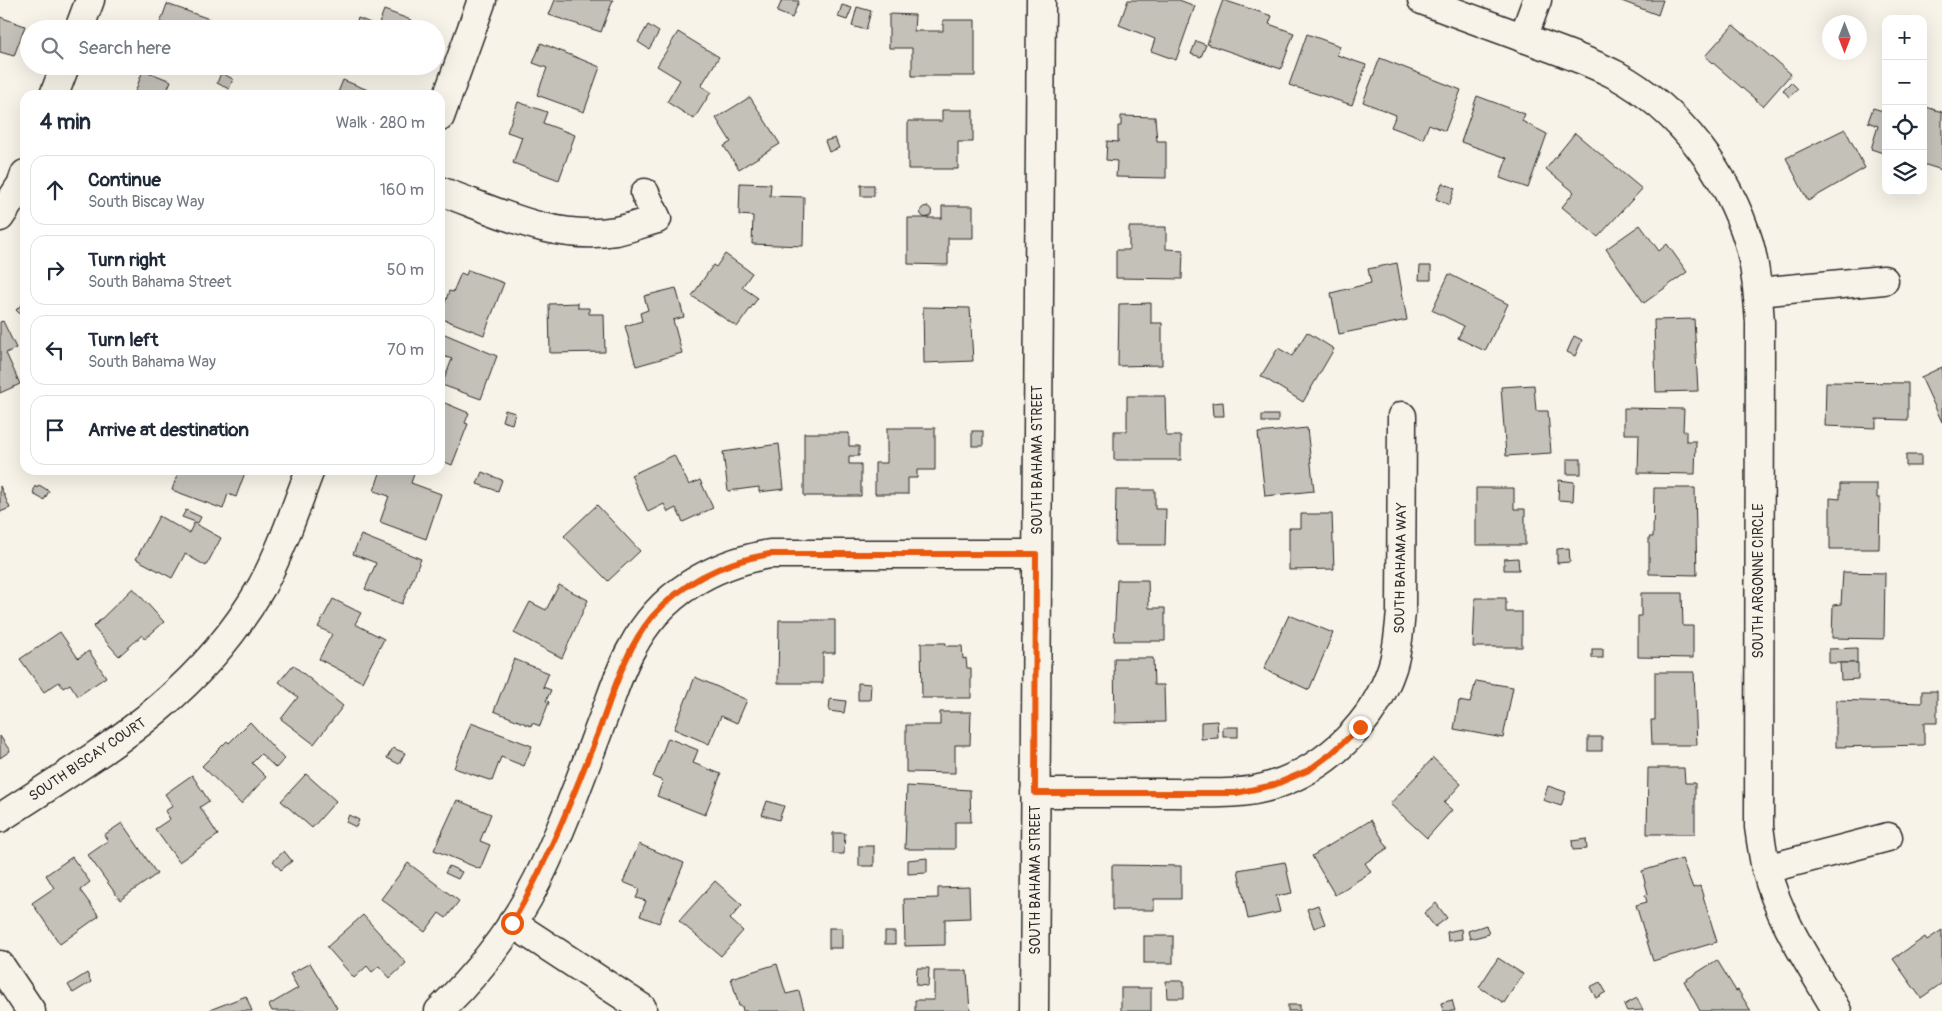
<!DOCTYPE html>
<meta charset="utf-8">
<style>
body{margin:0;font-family:Pangolin,sans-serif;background:#f6f6f7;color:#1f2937}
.controls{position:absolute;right:15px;top:15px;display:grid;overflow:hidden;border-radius:10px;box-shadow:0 5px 20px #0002}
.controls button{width:45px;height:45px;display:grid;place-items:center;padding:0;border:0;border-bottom:1px solid #e0e1e3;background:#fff;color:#1f2937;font:25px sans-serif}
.compass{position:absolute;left:1822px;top:15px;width:45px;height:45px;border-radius:50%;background:#fff;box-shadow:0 5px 20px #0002;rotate:180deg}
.stop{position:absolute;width:15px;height:15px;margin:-11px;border:4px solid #ea580c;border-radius:50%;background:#fff}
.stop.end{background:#ea580c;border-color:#fff;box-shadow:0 1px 5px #0008}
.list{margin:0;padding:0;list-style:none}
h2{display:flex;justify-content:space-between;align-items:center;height:65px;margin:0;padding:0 20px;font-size:21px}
h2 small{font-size:16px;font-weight:400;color:#747a83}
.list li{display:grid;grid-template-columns:32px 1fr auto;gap:15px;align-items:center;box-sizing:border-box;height:70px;margin:0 10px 10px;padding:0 10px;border:1px solid #e0e1e3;border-radius:15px}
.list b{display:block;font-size:19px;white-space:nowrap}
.list p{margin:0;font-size:16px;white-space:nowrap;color:#747a83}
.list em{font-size:16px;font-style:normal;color:#747a83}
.icon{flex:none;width:28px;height:28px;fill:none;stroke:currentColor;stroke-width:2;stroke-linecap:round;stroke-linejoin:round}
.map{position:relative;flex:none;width:1942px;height:1011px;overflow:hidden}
.search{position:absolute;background:#fff;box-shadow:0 5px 20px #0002;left:20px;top:20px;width:425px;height:55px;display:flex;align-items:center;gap:12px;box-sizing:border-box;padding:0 18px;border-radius:28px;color:#747a83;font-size:19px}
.panel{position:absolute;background:#fff;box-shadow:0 5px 20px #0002;left:20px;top:90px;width:425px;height:385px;border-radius:15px}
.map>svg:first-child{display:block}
.building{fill:#c4c1b9;stroke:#2b2b2b}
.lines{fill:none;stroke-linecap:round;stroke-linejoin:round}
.street-casing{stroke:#2b2b2b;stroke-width:31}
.street{stroke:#f7f3e8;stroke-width:28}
.route{stroke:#ea580c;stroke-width:6}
.labels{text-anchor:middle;stroke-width:4;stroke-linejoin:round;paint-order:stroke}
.street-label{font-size:14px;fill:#2b2b2b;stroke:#f7f3e8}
</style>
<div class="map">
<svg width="1942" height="1011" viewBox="0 0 1942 1011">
<rect width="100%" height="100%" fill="#f7f3e8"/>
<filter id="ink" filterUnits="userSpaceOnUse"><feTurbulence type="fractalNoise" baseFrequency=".02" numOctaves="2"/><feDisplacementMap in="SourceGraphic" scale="10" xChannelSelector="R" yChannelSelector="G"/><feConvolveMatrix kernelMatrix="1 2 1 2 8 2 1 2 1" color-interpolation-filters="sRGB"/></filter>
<g filter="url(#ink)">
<!-- building -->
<g class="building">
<polygon points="555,0 613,0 601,32 549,15"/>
<polygon points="782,0 799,1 792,18 777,12"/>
<polygon points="1128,0 1179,0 1195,6 1176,60 1151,51 1155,39 1119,25"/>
<polygon points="1223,0 1272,16 1269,24 1294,33 1281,69 1207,44"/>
<polygon points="1619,0 1663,0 1658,15"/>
<polygon points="167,4 215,21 212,29 158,29"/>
<polygon points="842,5 852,8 847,20 838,17"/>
<polygon points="857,7 871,11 866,30 852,26"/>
<polygon points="384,10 411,20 408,29 354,29 358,18 378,26"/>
<polygon points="889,14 915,15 914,31 943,31 943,20 975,20 975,76 912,76 912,48 889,48"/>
<polygon points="0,17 25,26 14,56 0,52"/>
<polygon points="648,25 659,32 649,49 638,42"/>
<polygon points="1733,25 1791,74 1763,106 1705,56"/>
<polygon points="678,32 719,57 701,86 711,92 694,119 667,102 680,80 657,66"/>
<polygon points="1307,34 1340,46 1337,55 1366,65 1352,105 1289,85"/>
<polygon points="1196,41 1206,45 1201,57 1191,54"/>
<polygon points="541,43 600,67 584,112 537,95 547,68 533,63"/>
<polygon points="1380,58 1461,90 1445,131 1429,124 1423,139 1391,127 1396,115 1363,102"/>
<polygon points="334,66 349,66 346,75 333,70"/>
<polygon points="143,70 171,81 166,93 171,95 134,95"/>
<polygon points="221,73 233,79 229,89 217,83"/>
<polygon points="343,80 378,94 377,95 337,95"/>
<polygon points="1791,82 1798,89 1789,97 1783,90"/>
<polygon points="1477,96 1525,114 1522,121 1547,134 1528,188 1500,178 1507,158 1461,142"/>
<polygon points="750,97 780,144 739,169 725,148 724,146 731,142 716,118"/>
<polygon points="518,102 547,112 543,123 575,135 559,180 513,163 522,137 507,132"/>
<polygon points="1885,105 1886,106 1886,154 1871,149 1878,126 1868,122 1873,108 1883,111"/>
<polygon points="1923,106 1942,112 1942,170 1923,164"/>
<polygon points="942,110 973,110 973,142 958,142 958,169 908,169 908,121 942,121"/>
<polygon points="1121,116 1155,117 1157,141 1166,141 1166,178 1116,177 1117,161 1106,160 1107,141 1118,142 1118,126 1121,126"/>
<polygon points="1845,129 1865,168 1808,201 1786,158"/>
<polygon points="1575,133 1642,189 1598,237 1562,207 1574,192 1546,169"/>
<polygon points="835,138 839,148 829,152 825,141"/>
<polygon points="740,183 771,184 770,196 804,197 803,246 752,244 753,216 739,215"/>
<polygon points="1442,183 1455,188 1449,205 1436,199"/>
<rect x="861" y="185" width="13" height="11"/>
<polygon points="942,206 973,206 973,238 948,238 948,265 908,264 908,218 942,218"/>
<circle cx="926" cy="212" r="5.5"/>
<polygon points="1640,225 1659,251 1667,244 1687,272 1644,303 1606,249"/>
<polygon points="1129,227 1166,227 1166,249 1183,250 1182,279 1116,278 1116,250 1129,250"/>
<polygon points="725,254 752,273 742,287 758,298 737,327 692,296 713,265 716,267"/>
<polygon points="1397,263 1407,320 1339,334 1331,293 1371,283 1368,269"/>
<polygon points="1420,266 1431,266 1431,280 1419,280"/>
<polygon points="468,270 504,283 484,335 440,318 449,291 453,292 461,273 466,275"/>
<polygon points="1449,274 1508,304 1485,351 1458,338 1464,326 1432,310"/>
<polygon points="676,288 684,317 673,320 682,353 636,366 625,326 642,321 640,313 648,310 644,296"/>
<polygon points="25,301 25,319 16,310"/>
<polygon points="578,303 578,308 589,308 589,314 604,314 605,352 550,353 549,304"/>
<polygon points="1151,303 1151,323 1162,323 1162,365 1118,366 1119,304"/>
<polygon points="923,307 970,308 973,361 924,363"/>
<polygon points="1694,319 1698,391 1656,392 1654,320"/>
<polygon points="3,321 16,348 6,353 20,384 0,393 0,322"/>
<polygon points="440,332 497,356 481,399 442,385 452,359 440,355"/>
<polygon points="1307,332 1334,349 1303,402 1261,376 1278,348 1292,356"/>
<polygon points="1574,336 1582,340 1575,356 1567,352"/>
<polygon points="1942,367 1942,422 1921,377"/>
<polygon points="1826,382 1908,383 1908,420 1876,419 1876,428 1825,426"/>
<polygon points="1534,385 1536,411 1548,411 1551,453 1506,456 1501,387"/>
<polygon points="1127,396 1165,396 1166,436 1181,436 1181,460 1114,460 1114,431 1127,431"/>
<polygon points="440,401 469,413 465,423 468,424 452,465 440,460"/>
<polygon points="1223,402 1224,416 1213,416 1212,403"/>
<polygon points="1624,408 1684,409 1683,431 1686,431 1686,441 1696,441 1695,474 1638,473 1639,434 1624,434"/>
<polygon points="505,410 515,413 512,424 502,421"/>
<rect x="1262" y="415" width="16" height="7"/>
<polygon points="887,428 935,428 935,470 917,470 917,478 908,478 908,494 875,494 875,463 887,463"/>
<polygon points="1307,428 1314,491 1265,496 1258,433"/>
<rect x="972" y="431" width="11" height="15"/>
<polygon points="804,433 849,433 849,446 859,446 859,456 849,456 849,464 861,464 861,496 804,496"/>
<polygon points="779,444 784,489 759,492 759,487 728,491 723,452"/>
<polygon points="674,455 689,485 700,480 713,508 683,522 676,508 668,512 664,504 648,512 631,475"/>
<rect x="1906" y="455" width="15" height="11"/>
<rect x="1567" y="459" width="14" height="15"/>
<polygon points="179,470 246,470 236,497 228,494 223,509 172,490"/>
<polygon points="381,470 415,471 411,483 441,494 426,539 380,522 389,496 374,491"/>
<polygon points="482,472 502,480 498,491 477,484"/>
<polygon points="1559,480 1574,482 1573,501 1558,500"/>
<polygon points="1840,484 1877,484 1877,498 1880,498 1879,549 1830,549 1830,498 1840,499"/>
<polygon points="39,485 49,491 44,500 33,494 35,486 37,488"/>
<polygon points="0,486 10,508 0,512"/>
<polygon points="1476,488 1514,488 1514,509 1525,509 1525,545 1476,545"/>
<polygon points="1654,488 1695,488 1697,575 1649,574 1649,537 1653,537"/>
<polygon points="1116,490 1155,490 1155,509 1166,509 1165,545 1115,545"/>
<polygon points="597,505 640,551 608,581 564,536"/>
<polygon points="186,510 201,517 198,523 182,517"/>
<polygon points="1301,514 1332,514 1334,569 1289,570 1289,528 1301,528"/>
<polygon points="159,516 189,533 194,523 221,538 206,566 185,554 172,578 136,559"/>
<polygon points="361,535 421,559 402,604 365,589 376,563 353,554"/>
<polygon points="1569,548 1570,562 1557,563 1557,549"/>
<polygon points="1518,558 1519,570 1504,570 1504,559"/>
<polygon points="1843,572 1885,573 1884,639 1832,638 1833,605 1841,604"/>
<polygon points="1117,580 1148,580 1149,608 1165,608 1165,641 1114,641"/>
<polygon points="559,585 588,600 562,658 514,633 530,602 546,610"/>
<polygon points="133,588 164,622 145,639 142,635 119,656 93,627"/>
<polygon points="1641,593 1682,593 1683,626 1693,626 1693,658 1638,657 1638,616 1641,616"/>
<polygon points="1475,598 1506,598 1506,612 1522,612 1522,647 1473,647"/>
<polygon points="333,599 361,613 355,624 384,639 362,682 319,659 332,634 318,627"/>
<polygon points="1289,615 1333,633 1309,690 1264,669"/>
<polygon points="779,620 835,620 835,653 823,653 823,683 778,683"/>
<polygon points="60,632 78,658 89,651 106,677 78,696 70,684 63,688 59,682 44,692 20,659"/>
<polygon points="921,643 946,643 946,646 962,646 963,659 966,658 967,668 971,668 971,698 922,698"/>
<polygon points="1857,648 1857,663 1829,663 1829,649"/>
<rect x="1592" y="649" width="11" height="9"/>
<polygon points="1114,658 1153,658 1154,685 1164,685 1165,722 1115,723"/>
<polygon points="514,659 549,673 543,687 551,690 546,701 549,702 540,726 532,723 531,726 494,711"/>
<polygon points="1840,663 1858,663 1858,679 1841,680"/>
<polygon points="293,665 343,706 314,744 281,719 298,697 279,682"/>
<polygon points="1655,672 1694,672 1697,745 1652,745 1651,720 1655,720"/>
<polygon points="695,677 747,700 737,723 721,716 709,744 674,729"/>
<polygon points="1476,681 1513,687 1503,738 1454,729 1459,701 1470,703"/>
<polygon points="858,683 871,684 870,700 858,700"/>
<polygon points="1922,691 1937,691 1937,723 1924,723 1924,745 1836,747 1836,700 1922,703"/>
<polygon points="830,699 846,701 844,713 829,711"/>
<polygon points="940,712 971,712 970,745 955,745 955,773 906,772 906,725 940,725"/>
<polygon points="1217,721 1218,738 1201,739 1201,722"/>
<polygon points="250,722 284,759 276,768 261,754 252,763 266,777 241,804 202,766 227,741 229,743"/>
<polygon points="471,723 532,746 524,766 501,757 492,781 454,768"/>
<rect x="1223" y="727" width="15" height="10"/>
<polygon points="0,736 10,751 0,758"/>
<rect x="1588" y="737" width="14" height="14"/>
<polygon points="668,738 698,750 693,763 721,774 705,815 657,796 663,781 653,777"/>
<polygon points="393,748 405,753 399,764 387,758"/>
<polygon points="1433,758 1461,784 1444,803 1452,810 1427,838 1390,804"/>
<polygon points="1648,768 1684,768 1685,783 1695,783 1695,834 1647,834"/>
<polygon points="306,774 336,801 312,828 281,801"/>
<polygon points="192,775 209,801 200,807 218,835 179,862 155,829 170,819 165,811 173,806 165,794"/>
<polygon points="907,786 970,790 971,822 955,822 955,849 905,849"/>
<polygon points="1548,786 1566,792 1561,806 1543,800"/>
<polygon points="457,800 491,814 480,841 490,845 480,869 434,850"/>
<polygon points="767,801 784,806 779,820 762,815"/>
<polygon points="349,815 359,820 356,827 346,822"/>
<polygon points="1371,820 1388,848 1365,863 1371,872 1335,895 1312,856"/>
<polygon points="122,823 157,874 120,900 88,855 108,841 104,835"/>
<polygon points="833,833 845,833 844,854 833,854"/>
<polygon points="1586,839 1587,849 1573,850 1572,841"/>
<polygon points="639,844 684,863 659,923 640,916 646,901 636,898 640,889 623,882"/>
<rect x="859" y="846" width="15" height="20"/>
<polygon points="284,851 292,861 281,870 273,861"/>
<polygon points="72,857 90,882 80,890 99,916 60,944 32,903 54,888 46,875"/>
<polygon points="927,858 927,873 908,874 908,860"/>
<polygon points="1682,859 1693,888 1700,886 1717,942 1653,961 1636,905 1647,902 1645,895 1648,894 1642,871"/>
<polygon points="1285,862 1292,893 1276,896 1280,912 1248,919 1238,870"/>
<polygon points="408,863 459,901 446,918 439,913 425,932 381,899"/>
<polygon points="1112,865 1181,866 1181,899 1154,899 1154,910 1112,910"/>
<polygon points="449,866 462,872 458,879 445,873"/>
<polygon points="715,881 742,905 730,919 743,931 721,956 679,921"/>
<polygon points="969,887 970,918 945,919 945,945 905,946 904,899 938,898 938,888"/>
<polygon points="1436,903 1447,918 1435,927 1424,913"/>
<polygon points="1318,905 1325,924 1314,928 1307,909"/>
<polygon points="363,915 406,963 390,978 379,966 372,972 367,966 354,978 327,947"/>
<polygon points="1486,925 1489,934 1470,939 1468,931"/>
<rect x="829" y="928" width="13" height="20"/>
<polygon points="1461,929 1462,939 1448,941 1447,932"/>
<polygon points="1942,930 1942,983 1921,998 1893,959 1925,937 1927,940"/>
<rect x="885" y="932" width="10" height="12"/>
<rect x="1144" y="936" width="29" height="27"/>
<polygon points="1498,958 1523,974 1504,1003 1479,987"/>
<polygon points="1717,960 1736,991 1738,990 1751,1011 1700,1011 1684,981"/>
<polygon points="310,963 337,1008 332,1011 272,1011 269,1005 298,988 290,974"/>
<polygon points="777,964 786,994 799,991 804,1009 796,1011 743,1011 742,1006 739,1006 731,978"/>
<polygon points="917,968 929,968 928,986 916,985"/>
<polygon points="934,971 967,971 970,1011 915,1011 915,1000 934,1000"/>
<polygon points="87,973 91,982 73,993 68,985"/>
<polygon points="1166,981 1184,981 1184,998 1167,998"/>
<polygon points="1600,982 1606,992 1596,998 1590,987"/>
<rect x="1121" y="988" width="30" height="23"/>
<polygon points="246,996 252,1011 207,1011"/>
<polygon points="1637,998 1643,1010 1627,1011 1624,1005"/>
<polygon points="1452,1000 1455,1011 1443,1011 1441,1003"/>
<rect x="1288" y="1005" width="12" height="6"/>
</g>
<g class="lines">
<defs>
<g id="street">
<path d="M 1422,0 C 1458,14 1495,27 1532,41 C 1560,51 1589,61 1616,75 C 1680,110 1728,174 1749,243 C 1756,268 1758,296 1760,322 L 1759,827 C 1761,841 1763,855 1766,869 C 1779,920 1811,966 1837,1011"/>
<polyline points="79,29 90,0"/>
<polyline points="1523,38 1537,0"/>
<polyline points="54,95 65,66"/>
<polyline points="440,117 482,0"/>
<path d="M 440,191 C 496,211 555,242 616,231 C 630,228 643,223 657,219 L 645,193"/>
<polyline points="0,217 21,185 25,174"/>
<polyline points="1758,292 1884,280"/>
<path d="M 1035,793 C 1081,793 1126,793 1172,793 C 1206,793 1242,796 1274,785 C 1328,767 1374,722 1392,668 C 1398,650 1399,631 1401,612 L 1402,416"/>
<path d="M 0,818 C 104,750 198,698 262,586 C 282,549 295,509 310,470"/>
<polyline points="1766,869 1888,837"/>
<polyline points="512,923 642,1008"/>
<polyline points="0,965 31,1011"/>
<path d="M 439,1011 C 478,973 514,928 538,879 C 563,828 582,774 602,721 C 612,697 619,670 632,648 C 660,594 712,564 770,554 L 1036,554"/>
<polyline points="1034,1011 1041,0"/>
</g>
</defs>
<!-- street casing -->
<use href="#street" class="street-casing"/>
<!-- street -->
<use href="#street" class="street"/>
</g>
</g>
<g class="lines" filter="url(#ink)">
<!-- route -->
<path class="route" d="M 512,923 C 547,863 572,799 598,733 C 613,694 625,649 652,617 C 683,581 724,562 770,554 L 1036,554 L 1035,793 L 1236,793 L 1274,785 L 1309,770 L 1332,753 L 1360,727"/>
</g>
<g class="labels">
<!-- street labels -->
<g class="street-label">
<text transform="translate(1037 460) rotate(-90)" y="5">SOUTH BAHAMA STREET</text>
<text transform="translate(1400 568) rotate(-89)" y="5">SOUTH BAHAMA WAY</text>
<text transform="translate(1758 581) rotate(-90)" y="5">SOUTH ARGONNE CIRCLE</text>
<text transform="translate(87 759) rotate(-34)" y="5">SOUTH BISCAY COURT</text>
<text transform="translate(1035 880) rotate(-90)" y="5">SOUTH BAHAMA STREET</text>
</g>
</g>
</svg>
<div class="controls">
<button>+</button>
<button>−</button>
<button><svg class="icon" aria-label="locate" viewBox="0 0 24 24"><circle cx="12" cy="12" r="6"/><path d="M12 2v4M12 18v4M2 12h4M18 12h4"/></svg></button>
<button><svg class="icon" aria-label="layers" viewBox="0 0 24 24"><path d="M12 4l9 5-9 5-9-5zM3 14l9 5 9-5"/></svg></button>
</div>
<svg class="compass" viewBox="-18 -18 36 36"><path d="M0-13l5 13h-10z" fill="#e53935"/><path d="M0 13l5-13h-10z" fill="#747a83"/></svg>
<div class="stop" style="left:512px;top:923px"></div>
<div class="stop end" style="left:1360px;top:727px"></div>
<div class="search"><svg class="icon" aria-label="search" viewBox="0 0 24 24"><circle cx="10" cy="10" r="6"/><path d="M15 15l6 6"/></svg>Search here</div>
<section class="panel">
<h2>4 min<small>Walk · 280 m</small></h2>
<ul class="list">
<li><svg class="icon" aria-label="ahead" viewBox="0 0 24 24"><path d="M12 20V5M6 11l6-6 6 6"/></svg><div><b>Continue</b><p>South Biscay Way</p></div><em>160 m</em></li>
<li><svg class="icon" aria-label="right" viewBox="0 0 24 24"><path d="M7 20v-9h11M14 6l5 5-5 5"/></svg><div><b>Turn right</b><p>South Bahama Street</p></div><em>50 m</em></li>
<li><svg class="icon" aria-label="left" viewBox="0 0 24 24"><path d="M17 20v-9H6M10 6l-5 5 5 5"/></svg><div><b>Turn left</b><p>South Bahama Way</p></div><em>70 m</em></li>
<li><svg class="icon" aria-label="arrive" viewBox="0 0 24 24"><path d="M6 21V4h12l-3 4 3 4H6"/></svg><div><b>Arrive at destination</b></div></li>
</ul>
</section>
</div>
